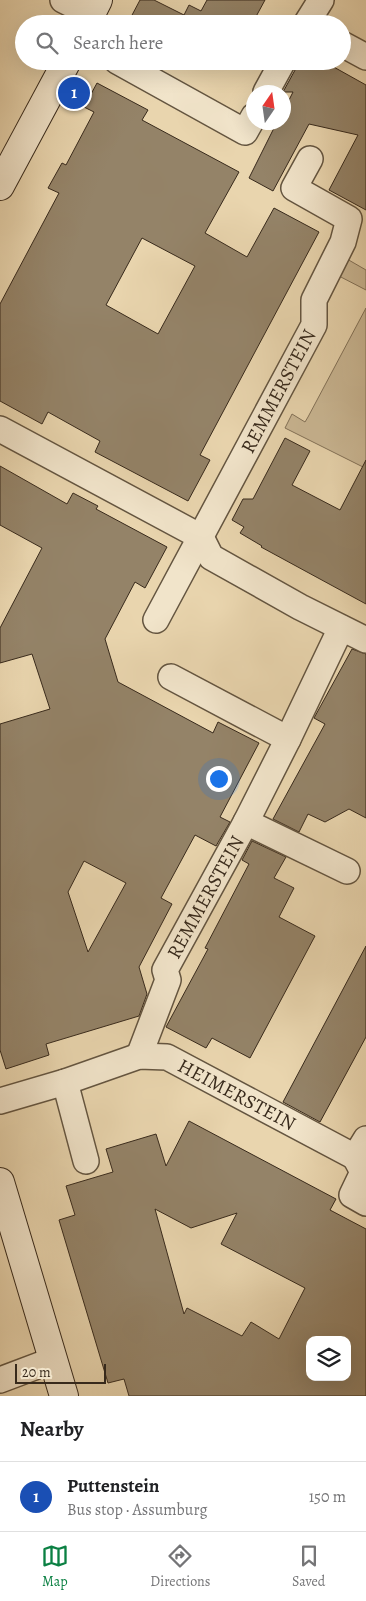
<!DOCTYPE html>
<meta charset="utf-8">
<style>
body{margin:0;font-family:Alegreya,serif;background:#f2f2f2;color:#202124}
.controls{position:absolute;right:15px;bottom:15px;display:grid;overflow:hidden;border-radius:10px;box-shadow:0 5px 20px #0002}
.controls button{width:45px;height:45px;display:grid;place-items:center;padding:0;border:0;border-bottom:1px solid #e0e0e0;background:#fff;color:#202124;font:25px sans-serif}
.compass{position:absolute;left:246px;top:85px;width:45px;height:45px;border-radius:50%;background:#fff;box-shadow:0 5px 20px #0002;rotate:13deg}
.scale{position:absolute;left:15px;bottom:12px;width:91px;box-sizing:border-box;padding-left:5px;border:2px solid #382a1c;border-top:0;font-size:14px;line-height:18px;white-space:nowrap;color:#382a1c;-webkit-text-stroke:4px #f1e4ca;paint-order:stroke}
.you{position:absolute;left:218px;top:778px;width:18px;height:18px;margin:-12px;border:4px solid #fff;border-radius:50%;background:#1a73e8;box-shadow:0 0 0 8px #1a73e833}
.badge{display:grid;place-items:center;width:32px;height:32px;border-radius:50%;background:#0b8043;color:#fff;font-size:16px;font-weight:700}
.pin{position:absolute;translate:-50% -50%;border:2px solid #fff;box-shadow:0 1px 5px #0006}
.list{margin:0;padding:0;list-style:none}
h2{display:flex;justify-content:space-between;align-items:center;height:65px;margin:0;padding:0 20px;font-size:21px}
h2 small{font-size:16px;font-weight:400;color:#757577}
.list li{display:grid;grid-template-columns:32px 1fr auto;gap:15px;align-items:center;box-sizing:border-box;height:70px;padding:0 20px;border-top:1px solid #e0e0e0}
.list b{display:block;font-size:19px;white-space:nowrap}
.list p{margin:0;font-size:16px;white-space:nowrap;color:#757577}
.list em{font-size:16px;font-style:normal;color:#757577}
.icon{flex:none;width:28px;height:28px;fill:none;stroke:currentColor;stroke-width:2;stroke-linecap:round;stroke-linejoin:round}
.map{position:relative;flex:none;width:366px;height:1396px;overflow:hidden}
.search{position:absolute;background:#fff;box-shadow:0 5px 20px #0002;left:15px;right:15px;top:15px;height:55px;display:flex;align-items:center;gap:12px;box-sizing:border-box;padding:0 18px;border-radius:28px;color:#757577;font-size:19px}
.sheet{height:135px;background:#fff}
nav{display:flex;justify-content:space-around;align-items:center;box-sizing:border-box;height:70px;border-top:1px solid #e0e0e0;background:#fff;font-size:14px;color:#757577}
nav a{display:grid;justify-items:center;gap:2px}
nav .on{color:#0b8043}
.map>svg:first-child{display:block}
.green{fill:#cbb895;stroke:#827158}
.building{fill:#948368;stroke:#382a1c;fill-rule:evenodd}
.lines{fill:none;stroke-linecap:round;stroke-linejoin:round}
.street-casing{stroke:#645540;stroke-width:28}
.secondary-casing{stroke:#382a1c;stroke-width:30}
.street{stroke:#f1e4ca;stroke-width:25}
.secondary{stroke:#f1e4ca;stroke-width:28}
.labels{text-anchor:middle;stroke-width:5;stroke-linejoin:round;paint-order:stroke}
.street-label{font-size:20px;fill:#382a1c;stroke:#f1e4ca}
</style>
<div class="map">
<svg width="366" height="1396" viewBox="0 0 366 1396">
<rect width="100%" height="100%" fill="#e9d5ae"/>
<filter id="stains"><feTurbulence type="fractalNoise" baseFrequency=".004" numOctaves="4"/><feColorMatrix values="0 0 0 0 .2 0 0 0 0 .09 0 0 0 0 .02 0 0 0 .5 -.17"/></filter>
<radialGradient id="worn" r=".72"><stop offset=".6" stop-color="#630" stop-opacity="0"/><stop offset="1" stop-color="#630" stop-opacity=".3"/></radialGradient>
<!-- green -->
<g class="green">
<polygon points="347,259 366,270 366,290 337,275"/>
<polygon points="366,308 366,461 363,467 285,428 292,414 305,422 308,417"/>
</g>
<!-- building -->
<g class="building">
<polygon points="140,0 154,0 184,15 189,5 201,11 207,0 265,0 252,24 143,24 131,17"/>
<polygon points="209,61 232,61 228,69 217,63 216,65"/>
<polygon points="300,61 323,61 366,85 366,210 329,190 358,135 309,124 273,191 249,178 277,122 284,122 284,110 293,92 283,92"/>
<path d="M 97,83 L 148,110 L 142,120 L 239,172 L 205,233 L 247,257 L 274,208 L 319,232 L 200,455 L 210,460 L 188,501 L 95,452 L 100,441 L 48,412 L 42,424 L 0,401 L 0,304 L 59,193 L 48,188 L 62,163 L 66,165 L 94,112 L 84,107 ZM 142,238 L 195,266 L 158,334 L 106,305 Z"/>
<polygon points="285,438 310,451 292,485 340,510 366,460 366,604 261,547 262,546 240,533 244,527 232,520 243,499 253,499"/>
<path d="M 0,466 L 67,504 L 73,493 L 98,506 L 96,509 L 167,547 L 145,588 L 135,582 L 105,639 L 118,682 L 213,733 L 218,722 L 259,743 L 220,817 L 230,822 L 216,846 L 195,835 L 161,898 L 172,904 L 139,967 L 147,994 L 139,1016 L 46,1044 L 49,1055 L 6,1069 L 0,1050 L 0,724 L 50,709 L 32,654 L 0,663 L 0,628 L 42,548 L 0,525 ZM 84,861 L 126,883 L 88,952 L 68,892 Z"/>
<polygon points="352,649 366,654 366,818 349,809 325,822 308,814 299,832 273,819 325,724 314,718"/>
<polygon points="252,841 286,857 274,878 294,888 279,917 315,936 250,1058 212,1038 206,1048 166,1027 208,949 205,948 249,864 242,860"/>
<polygon points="366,946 366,1037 320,1122 283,1102"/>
<path d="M 189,1121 L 336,1199 L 330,1210 L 366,1229 L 366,1396 L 129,1396 L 124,1379 L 108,1383 L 59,1220 L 75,1215 L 66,1186 L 113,1172 L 106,1149 L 156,1134 L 166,1166 ZM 155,1209 L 191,1228 L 237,1213 L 221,1244 L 305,1288 L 279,1339 L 251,1322 L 242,1336 L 187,1308 L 184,1314 ZM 310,1340 L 347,1340 L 347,1377 L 310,1377 Z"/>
</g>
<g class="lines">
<defs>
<g id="street">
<polyline points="63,0 91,14"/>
<polyline points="306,24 321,0"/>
<polyline points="342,44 366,57"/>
<polyline points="117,61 245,132 254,116"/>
<polyline points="266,92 283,61"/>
<polyline points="0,429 201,537 211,557 300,607 366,640"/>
<polyline points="156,620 314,325 314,300 343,242 349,219 294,188 310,159"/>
<polyline points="171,677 288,739"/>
<polyline points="246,822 347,871"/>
<polyline points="139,1056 168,980 165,970 246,822 288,739 341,628"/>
<polyline points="65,1082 86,1161"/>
<polyline points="0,1101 65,1082 139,1056 167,1057 355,1157 366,1139"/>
<polyline points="355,1157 363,1172 352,1195 366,1203"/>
<polyline points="0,1380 53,1360"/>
</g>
<g id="secondary">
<polyline points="86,24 98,0"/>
<polyline points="0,186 67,61"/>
<polyline points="0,1182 64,1396"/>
</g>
</defs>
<!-- street casing -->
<use href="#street" class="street-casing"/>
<!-- secondary casing -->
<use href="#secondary" class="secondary-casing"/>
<!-- street -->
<use href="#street" class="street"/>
<!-- secondary -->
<use href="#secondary" class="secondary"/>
</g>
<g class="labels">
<!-- street labels -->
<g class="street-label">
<text transform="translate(278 391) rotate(-62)" y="7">REMMERSTEIN</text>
<text transform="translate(205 897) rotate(-61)" y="7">REMMERSTEIN</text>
<text transform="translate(237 1094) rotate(28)" y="7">HEIMERSTEIN</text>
</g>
</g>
<rect width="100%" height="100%" filter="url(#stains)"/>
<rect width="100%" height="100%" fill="url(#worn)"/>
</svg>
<div class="controls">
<button><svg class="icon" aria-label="layers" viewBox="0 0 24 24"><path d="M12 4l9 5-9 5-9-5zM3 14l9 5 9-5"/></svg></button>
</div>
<svg class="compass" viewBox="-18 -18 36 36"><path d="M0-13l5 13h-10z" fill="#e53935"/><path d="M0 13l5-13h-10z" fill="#757577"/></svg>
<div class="scale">20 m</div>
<div class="you"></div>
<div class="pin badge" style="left:74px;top:93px;background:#1a4fb4">1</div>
<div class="search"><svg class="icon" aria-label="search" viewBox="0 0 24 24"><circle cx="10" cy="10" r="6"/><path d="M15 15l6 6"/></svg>Search here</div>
</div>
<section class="sheet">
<h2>Nearby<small></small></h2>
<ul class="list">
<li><span class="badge" style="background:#1a4fb4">1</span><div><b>Puttenstein</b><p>Bus stop · Assumburg</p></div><em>150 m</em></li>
</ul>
</section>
<nav>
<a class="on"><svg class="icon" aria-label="map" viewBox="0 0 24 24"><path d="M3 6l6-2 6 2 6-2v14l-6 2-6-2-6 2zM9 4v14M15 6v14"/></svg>Map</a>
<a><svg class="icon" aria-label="directions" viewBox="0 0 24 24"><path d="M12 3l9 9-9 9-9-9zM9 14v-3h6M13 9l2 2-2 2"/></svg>Directions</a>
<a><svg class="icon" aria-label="saved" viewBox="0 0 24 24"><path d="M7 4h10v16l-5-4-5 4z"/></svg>Saved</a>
</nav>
